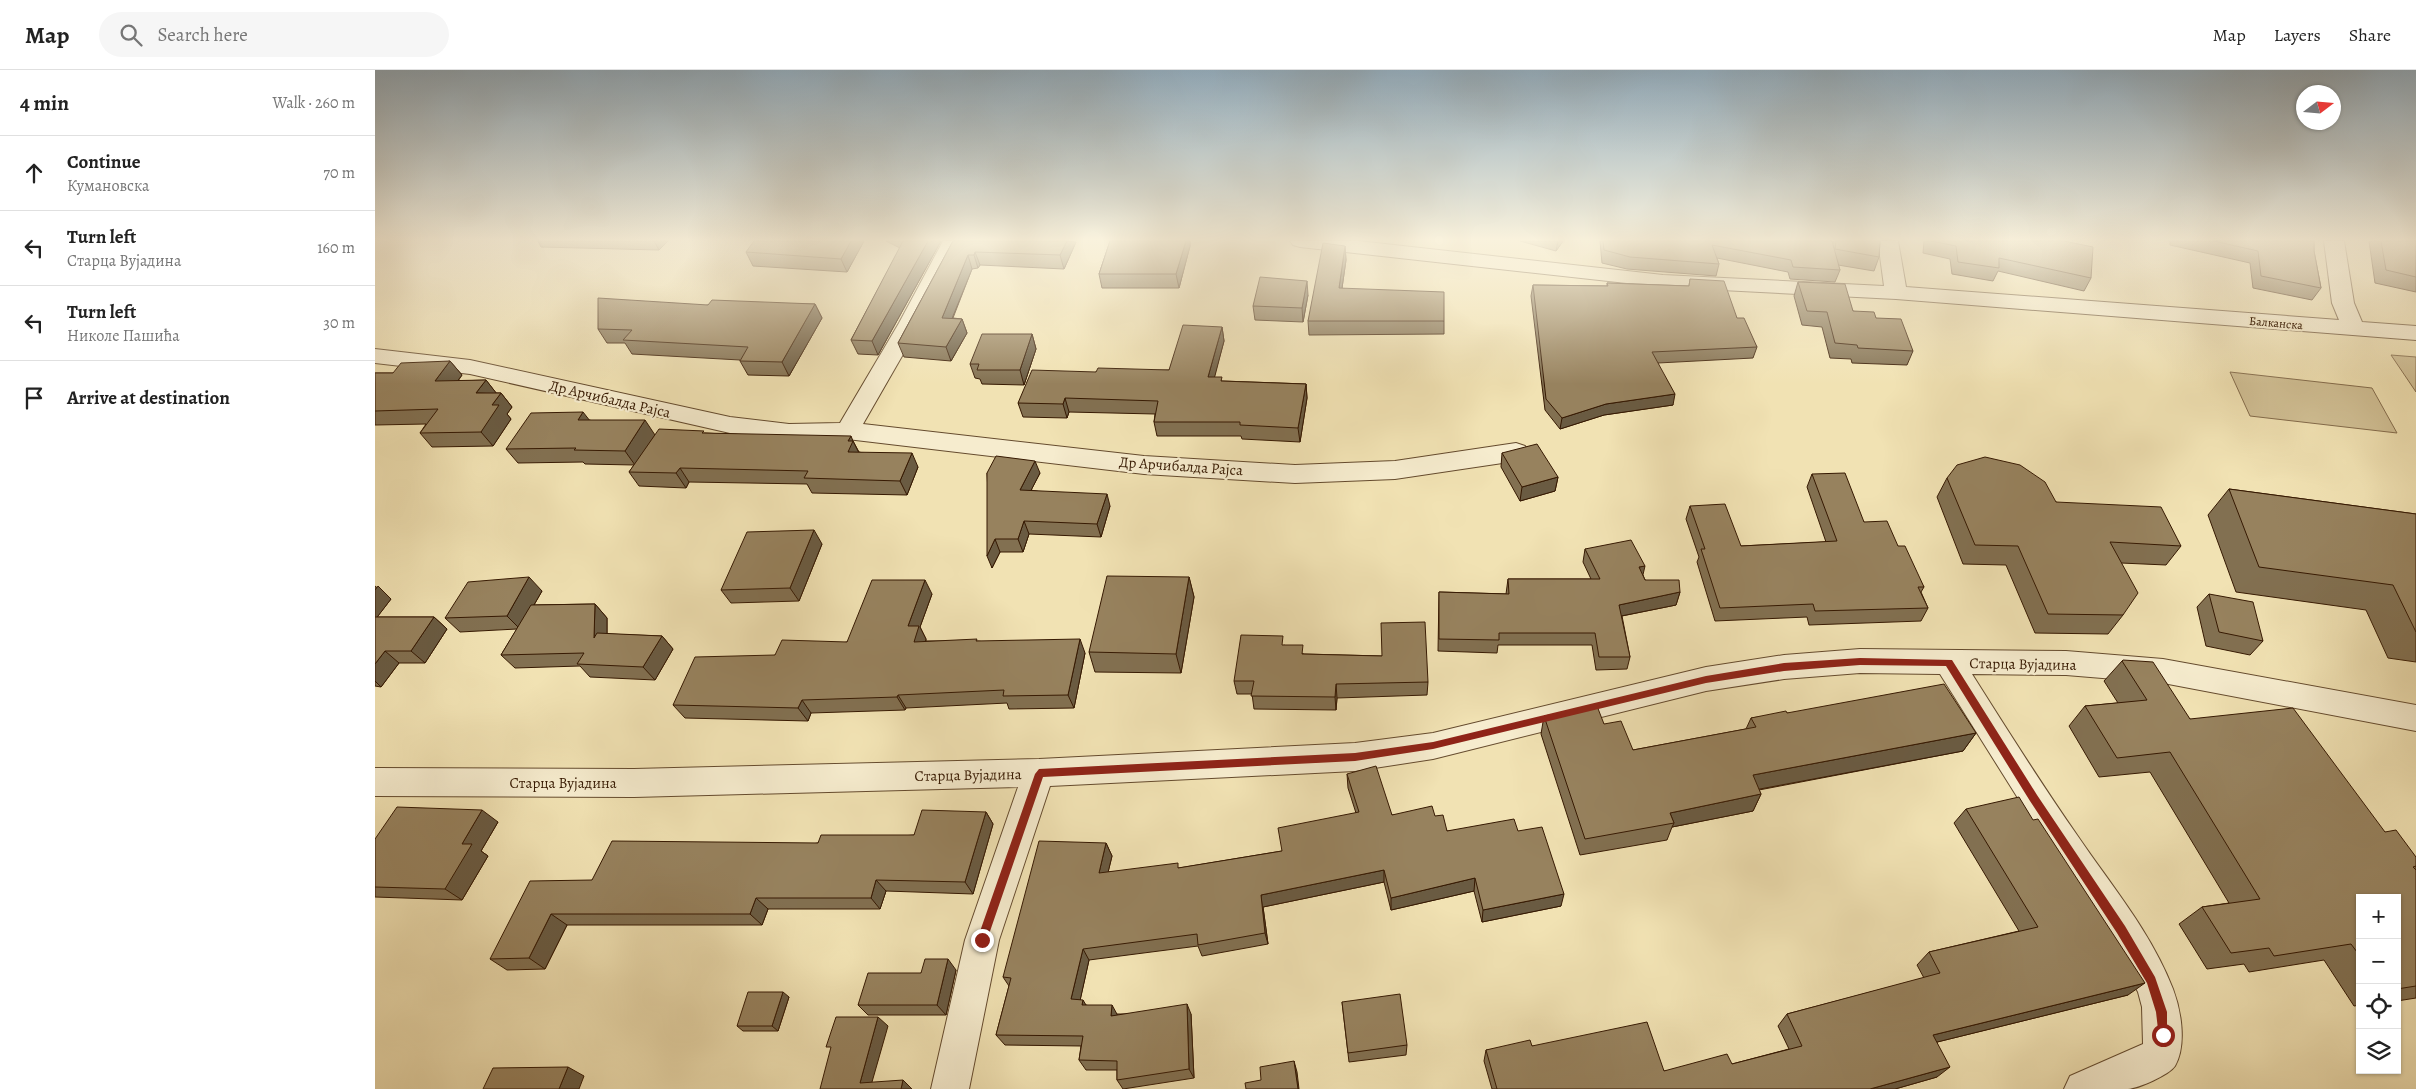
<!DOCTYPE html>
<meta charset="utf-8">
<style>
body{margin:0;font-family:Alegreya,serif;background:#f6f6f6;color:#222}
.controls{position:absolute;right:15px;bottom:15px;display:grid;overflow:hidden;border-radius:0px;box-shadow:0 1px 4px #0004}
.controls button{width:45px;height:45px;display:grid;place-items:center;padding:0;border:0;border-bottom:1px solid #e0e0e0;background:#fff;color:#222;font:25px sans-serif}
.compass{position:absolute;left:1921px;top:15px;width:45px;height:45px;border-radius:50%;background:#fff;box-shadow:0 1px 4px #0004;rotate:74deg}
.stop{position:absolute;width:15px;height:15px;margin:-11px;border:4px solid #8f2418;border-radius:50%;background:#fff}
.stop.end{background:#8f2418;border-color:#fff;box-shadow:0 1px 5px #0008}
.list{margin:0;padding:0;list-style:none}
h2{display:flex;justify-content:space-between;align-items:center;height:65px;margin:0;padding:0 20px;font-size:21px}
h2 small{font-size:16px;font-weight:400;color:#767676}
.list li{display:grid;grid-template-columns:32px 1fr auto;gap:15px;align-items:center;box-sizing:border-box;height:75px;padding:0 20px;border-top:1px solid #e0e0e0}
.list b{display:block;font-size:19px;white-space:nowrap}
.list p{margin:0;font-size:16px;white-space:nowrap;color:#767676}
.list em{font-size:16px;font-style:normal;color:#767676}
.icon{flex:none;width:28px;height:28px;fill:none;stroke:currentColor;stroke-width:2;stroke-linecap:round;stroke-linejoin:round}
.map{position:relative;flex:none;width:2041px;height:1019px;overflow:hidden}
header{display:flex;align-items:center;gap:30px;box-sizing:border-box;height:70px;padding:0 25px;background:#fff;border-bottom:1px solid #e0e0e0}
header strong{font-size:24px}
nav{display:flex;gap:28px;margin-inline-start:auto;font-size:18px}
.search{width:350px;height:45px;background:#f6f6f6;display:flex;align-items:center;gap:12px;box-sizing:border-box;padding:0 18px;border-radius:28px;color:#767676;font-size:19px}
main{display:flex}
aside{flex:1;background:#fff}
.map>svg:first-child{display:block}
.green{fill:#d1c095;stroke:#846c4c}
.lines{fill:none;stroke-linecap:round;stroke-linejoin:round}
.minor-casing{stroke:#654b2e;stroke-width:2}
.minor{fill:#f6ecce;fill-rule:evenodd}
.wall{fill:#827051;stroke:#361902}
.shaded-wall{fill:#6a5b42;stroke:#361902}
.building{fill:#97825e;stroke:#361902}
.route{fill:#8f2418}
.labels{text-anchor:middle;stroke-width:4.5;stroke-linejoin:round;paint-order:stroke}
.far-street-label{font-size:12px;fill:#361902;stroke:#f6ecce}
.street-label{font-size:15px;fill:#361902;stroke:#f6ecce}
</style>
<header>
<strong>Map</strong>
<div class="search"><svg class="icon" aria-label="search" viewBox="0 0 24 24"><circle cx="10" cy="10" r="6"/><path d="M15 15l6 6"/></svg>Search here</div>
<nav><a>Map</a><a>Layers</a><a>Share</a></nav>
</header>
<main>
<aside>
<h2>4 min<small>Walk · 260 m</small></h2>
<ul class="list">
<li><svg class="icon" aria-label="ahead" viewBox="0 0 24 24"><path d="M12 20V5M6 11l6-6 6 6"/></svg><div><b>Continue</b><p>Кумановска</p></div><em>70 m</em></li>
<li><svg class="icon" aria-label="left" viewBox="0 0 24 24"><path d="M17 20v-9H6M10 6l-5 5 5 5"/></svg><div><b>Turn left</b><p>Старца Вујадина</p></div><em>160 m</em></li>
<li><svg class="icon" aria-label="left" viewBox="0 0 24 24"><path d="M17 20v-9H6M10 6l-5 5 5 5"/></svg><div><b>Turn left</b><p>Николе Пашића</p></div><em>30 m</em></li>
<li><svg class="icon" aria-label="arrive" viewBox="0 0 24 24"><path d="M6 21V4h12l-3 4 3 4H6"/></svg><div><b>Arrive at destination</b></div></li>
</ul>
</aside>
<div class="map">
<svg width="2041" height="1019" viewBox="0 0 2041 1019">
<rect width="100%" height="100%" fill="#f1e2b3"/>
<filter id="stains"><feTurbulence type="fractalNoise" baseFrequency=".004" numOctaves="4"/><feColorMatrix values="0 0 0 0 .2 0 0 0 0 .09 0 0 0 0 .02 0 0 0 .5 -.17"/></filter>
<radialGradient id="worn" r=".72"><stop offset=".6" stop-color="#630" stop-opacity="0"/><stop offset="1" stop-color="#630" stop-opacity=".3"/></radialGradient>
<!-- green -->
<g class="green">
<polygon points="2016,285 2041,287 2041,322"/>
<polygon points="1855,302 1997,318 2022,363 1875,346"/>
</g>
<g class="lines">
<defs>
<g id="minor">
<polygon points="568,171 588,171 546,253 488,354 769,386 920,395 1020,391 1141,373 1150,376 1153,382 1150,388 1141,391 1020,409 920,413 769,404 472,369 414,370 355,363 95,304 0,293 0,279 95,290 355,347 414,354 465,353 524,253"/>
<polygon points="915,171 983,171 1288,205 1509,216 1503,171 1523,171 1531,217 1964,250 1957,233 1949,171 1969,171 1979,233 1987,252 2041,256 2041,270 1521,229 1288,217 925,177 918,175"/>
<path d="M 1485,579 L 1691,581 L 1788,589 L 2041,635 L 2041,661 L 1788,613 L 1691,605 L 1597,604 C 1631,658 1665,712 1702,765 C 1736,815 1776,862 1798,919 C 1806,940 1812,975 1800,996 C 1794,1005 1764,1018 1753,1019 C 1732,1019 1710,1019 1689,1019 L 1695,1006 L 1768,974 L 1767,937 L 1763,922 L 1754,905 L 1565,604 L 1485,603 L 1409,609 L 1331,621 L 1058,689 L 980,701 L 675,716 L 624,870 L 594,1019 L 556,1019 L 590,870 L 643,717 L 259,727 L 0,726 L 0,698 L 259,699 L 664,689 L 980,673 L 1058,663 L 1331,597 L 1409,585 Z"/>
</g>
</defs>
<!-- minor casing -->
<use href="#minor" class="minor-casing"/>
<!-- minor -->
<use href="#minor" class="minor"/>
</g>
<!-- wall -->
<g class="wall">
<polygon points="163,171 293,171 284,180 166,177"/>
<polygon points="489,171 472,202 378,196 371,182"/>
<polygon points="511,171 566,171 503,285 483,284 476,270 525,178"/>
<polygon points="578,171 701,172 689,199 605,195 603,198 597,199 578,248 587,249 592,263 576,291 529,287 523,273"/>
<polygon points="735,171 815,171 815,176 804,218 727,218 724,204"/>
<polygon points="1145,171 1188,171 1181,181"/>
<polygon points="1225,171 1457,171 1458,174 1458,171 1505,171 1504,187 1499,201 1463,195 1465,200 1460,212 1415,209 1413,202 1342,188 1344,194 1341,206 1252,199 1227,193"/>
<polygon points="1549,171 1689,171 1716,208 1709,221 1623,201 1618,211 1577,204 1575,189 1548,183"/>
<polygon points="1795,171 1939,171 1939,181 1946,218 1937,230 1878,218 1875,193 1795,175"/>
<polygon points="1994,171 2041,171 2041,222 2000,213"/>
<polygon points="970,176 971,190 967,218 1069,251 1069,264 934,265 933,251"/>
<polygon points="1315,209 1362,248 1382,277 1378,288 1283,293 1298,335 1229,345 1185,359 1170,340 1156,226 1158,215 1232,216 1232,213 1314,216"/>
<polygon points="1423,212 1478,241 1501,248 1538,281 1532,295 1477,293 1476,289 1455,288 1447,257 1427,255 1419,226"/>
<polygon points="933,225 928,252 880,250 878,236"/>
<polygon points="440,234 447,248 414,306 373,305 365,291 365,290 257,284 250,273 232,273 223,259 333,235"/>
<polygon points="847,257 849,271 839,307 847,311 931,314 932,328 925,372 867,369 866,366 782,366 779,352 780,344 694,342 692,348 648,347 643,333 721,302 794,300"/>
<polygon points="657,264 661,279 649,315 607,314 605,309 600,308 595,294"/>
<polygon points="75,291 87,305 83,311 111,310 121,323 126,323 137,337 132,344 136,349 118,376 57,377 45,363 51,354 0,355 0,303 18,303"/>
<polygon points="214,350 280,365 330,363 478,371 484,382 543,397 532,425 437,423 432,414 314,412 311,418 264,416 254,402 259,395 210,394 208,392 143,393 131,379"/>
<polygon points="1127,383 1183,407 1180,421 1145,431 1126,397"/>
<polygon points="612,403 665,403 656,420 735,436 726,467 654,464 648,482 625,482 617,498"/>
<polygon points="1437,404 1489,452 1523,476 1549,517 1546,522 1553,538 1546,551 1434,555 1432,547 1340,551 1322,492 1324,487 1311,449 1315,436 1366,476 1451,472 1432,417"/>
<polygon points="1572,408 1681,432 1806,476 1791,495 1746,493 1748,545 1733,564 1660,563 1631,495 1588,494 1562,427"/>
<polygon points="1854,419 2041,444 2041,592 2013,588 1991,540 1861,522 1833,445"/>
<polygon points="447,474 424,531 356,533 346,520"/>
<polygon points="1210,479 1268,505 1270,510 1305,522 1301,535 1247,546 1255,587 1252,599 1221,600 1217,575 1123,575 1122,583 1063,581 1064,522 1131,524 1133,509 1216,509 1208,492"/>
<polygon points="814,507 819,527 806,603 720,602 714,582"/>
<polygon points="0,516 16,529 2,547 59,547 72,559 50,593 24,593 6,617 0,616"/>
<polygon points="167,521 159,535 220,534 232,548 232,564 287,566 298,579 280,610 215,607 205,596 140,598 126,585 142,559 85,562 70,548"/>
<polygon points="557,524 545,557 551,569 551,571 602,571 710,583 699,638 634,639 632,633 531,638 530,640 436,643 433,651 310,648 298,635 400,585 472,572"/>
<polygon points="1834,524 1888,571 1875,585 1831,576 1822,537"/>
<polygon points="909,575 929,584 1007,586 1053,612 1052,625 962,628 961,640 879,639 877,624 862,624 859,611"/>
<polygon points="1747,591 1815,649 2010,762 2041,787 2041,928 2022,931 2022,828 1985,828 1985,935 1979,936 1949,890 1874,902 1869,894 1832,899 1804,854 1827,837 1854,833 1775,702 1724,707 1694,656 1710,636 1743,633 1729,611"/>
<polygon points="1412,643 1601,663 1588,681 1384,720 1386,724 1378,741 1297,757 1292,770 1205,785 1166,664 1169,646 1229,654 1258,680 1371,659 1376,648"/>
<polygon points="972,704 1017,745 1060,746 1072,761 1143,761 1186,836 1107,852 1099,821 1016,840 1009,812 888,837 893,874 827,886 823,876 714,890 705,930 711,935 742,944 816,944 819,1008 748,1019 742,1010 742,1000 711,1000 704,990 706,976 630,975 621,965 634,916 628,907 731,773 737,786 733,802 804,798 907,781 981,743 973,718"/>
<polygon points="1591,739 1753,925 1562,972 1562,1007 1520,1019 1117,1019 1109,991 1111,980 1157,976 1289,1001 1357,994 1414,979 1403,956 1412,944 1549,908 1542,895 1554,882 1644,861 1579,753"/>
<polygon points="611,742 618,754 598,824 511,821 505,839 393,839 387,855 192,855 170,899 132,900 115,889 217,810 443,773 539,765"/>
<polygon points="123,752 106,781 113,786 87,830 0,827 0,769"/>
<polygon points="581,900 571,945 493,945 483,935 546,903"/>
<polygon points="414,927 403,961 368,961 362,956"/>
<polygon points="967,932 1032,975 1031,985 974,992"/>
</g>
<!-- shaded-wall -->
<g class="shaded-wall">
<polygon points="279,171 293,171 284,180"/>
<polygon points="476,171 489,171 472,202 466,189"/>
<polygon points="553,171 566,171 503,285 497,271"/>
<polygon points="692,171 701,172 689,199 685,185"/>
<polygon points="811,171 815,171 815,176 804,218 801,204"/>
<polygon points="1183,171 1188,171 1181,181"/>
<polygon points="970,176 971,190 965,232 964,218"/>
<polygon points="600,182 605,195 603,198 599,185"/>
<polygon points="593,185 597,199 572,261 567,248"/>
<polygon points="932,211 933,225 928,252 927,238"/>
<polygon points="440,234 447,248 414,306 407,292"/>
<polygon points="587,249 592,263 576,291 571,277"/>
<polygon points="847,257 849,271 836,321 833,307"/>
<polygon points="657,264 661,279 649,315 645,300"/>
<polygon points="75,291 87,305 72,325 60,311"/>
<polygon points="111,310 122,324 101,323"/>
<polygon points="931,314 932,328 925,372 923,358"/>
<polygon points="126,323 137,337 132,344 136,349 118,376 106,362 117,335"/>
<polygon points="1300,324 1298,335 1229,345 1185,359 1187,348 1231,334"/>
<polygon points="690,328 694,342 692,348 688,334"/>
<polygon points="208,342 219,356 203,350"/>
<polygon points="270,350 280,365 260,395 250,381"/>
<polygon points="476,366 478,371 485,385 473,382 473,371"/>
<polygon points="537,383 543,397 532,425 525,411"/>
<polygon points="660,391 665,403 650,432 645,420"/>
<polygon points="305,398 314,412 311,418 301,403"/>
<polygon points="1183,407 1180,421 1145,431 1147,417"/>
<polygon points="732,424 735,436 726,467 722,454"/>
<polygon points="649,451 654,464 648,482 643,469"/>
<polygon points="439,460 447,474 424,531 415,518"/>
<polygon points="620,469 625,482 617,498 612,486"/>
<polygon points="1270,496 1267,509 1264,497"/>
<polygon points="154,507 167,521 145,559 132,546"/>
<polygon points="814,507 819,527 806,603 801,584"/>
<polygon points="550,510 557,524 545,557 551,569 547,585 539,572 533,556"/>
<polygon points="3,516 16,529 0,550 0,520"/>
<polygon points="1305,522 1301,535 1241,547 1244,535"/>
<polygon points="220,534 232,548 232,581 219,568"/>
<polygon points="59,547 72,559 50,593 36,581"/>
<polygon points="287,566 298,579 280,610 268,597"/>
<polygon points="705,569 710,583 699,638 693,625"/>
<polygon points="10,581 24,593 6,617 0,611 0,594"/>
<polygon points="961,614 962,628 961,640 960,627"/>
<polygon points="523,625 531,638 530,640 522,627"/>
<polygon points="427,630 436,643 433,651 423,638"/>
<polygon points="1601,663 1588,681 1369,722 1378,705"/>
<polygon points="1386,724 1378,741 1297,757 1299,753 1295,743"/>
<polygon points="107,740 123,752 106,781 113,786 87,830 70,819 87,774"/>
<polygon points="611,742 618,754 598,824 590,812"/>
<polygon points="731,773 737,786 730,815 724,803"/>
<polygon points="1009,800 1009,812 888,837 893,874 890,863 886,825"/>
<polygon points="1100,808 1099,821 1016,840 1016,828"/>
<polygon points="501,810 511,821 505,839 496,828"/>
<polygon points="1189,824 1186,836 1107,852 1108,840"/>
<polygon points="381,828 393,839 387,855 375,844"/>
<polygon points="176,844 192,855 170,899 154,888"/>
<polygon points="708,879 714,890 703,940 696,929"/>
<polygon points="573,889 581,900 571,945 562,935"/>
<polygon points="1770,913 1753,925 1546,976 1558,965"/>
<polygon points="408,922 414,927 403,961 397,956"/>
<polygon points="708,930 714,940 707,935"/>
<polygon points="812,934 816,944 819,1008 814,999"/>
<polygon points="737,935 743,946 736,946"/>
<polygon points="503,947 513,956 495,1019 485,1013"/>
<polygon points="919,991 922,1002 924,1019 923,1019"/>
<polygon points="193,997 209,1006 204,1019 184,1019"/>
<polygon points="1575,997 1562,1007 1520,1019 1495,1019"/>
<polygon points="528,1010 537,1019 526,1019"/>
</g>
<!-- building -->
<g class="building">
<polygon points="379,171 476,171 466,189 371,182"/>
<polygon points="528,171 553,171 497,271 476,270"/>
<polygon points="578,171 692,171 685,185 600,182 599,185 593,185 567,248 587,249 571,277 523,273"/>
<polygon points="735,171 811,171 801,204 724,204"/>
<polygon points="1228,171 1457,171 1465,200 1418,197 1416,190 1337,175 1344,194 1255,187 1229,180"/>
<polygon points="1461,171 1505,171 1504,187 1460,179"/>
<polygon points="1556,171 1689,171 1718,177 1716,208 1624,188 1624,198 1583,192 1581,176"/>
<polygon points="1839,171 1939,171 1939,181 1946,218 1886,206 1883,181"/>
<polygon points="2006,171 2041,171 2041,207 2011,200"/>
<polygon points="948,173 970,176 964,218 1069,222 1069,251 933,251"/>
<polygon points="885,207 932,211 927,238 878,236"/>
<polygon points="1315,209 1349,211 1362,248 1369,248 1382,277 1277,282 1300,324 1231,334 1187,348 1171,329 1158,215 1233,216 1232,213 1314,216"/>
<polygon points="1423,212 1470,214 1478,241 1499,242 1501,248 1526,249 1538,281 1483,278 1482,275 1460,273 1452,242 1432,241"/>
<polygon points="223,228 333,235 337,230 440,234 407,292 365,291 373,277 248,270 257,260 223,259"/>
<polygon points="808,255 847,257 833,307 847,307 846,311 931,314 923,358 865,355 865,352 779,352 783,331 690,328 688,334 643,333 657,300 721,302 723,298 794,300"/>
<polygon points="607,264 657,264 645,300 602,300 604,294 595,294"/>
<polygon points="75,291 60,311 111,310 101,323 126,323 117,335 124,335 106,362 45,363 63,339 0,341 0,303 18,303 26,293"/>
<polygon points="208,342 203,350 270,350 250,381 199,380 201,378 131,379 156,343"/>
<polygon points="284,359 329,361 327,363 476,366 473,371 478,371 473,382 537,383 525,411 429,408 433,401 305,398 301,403 254,402"/>
<polygon points="1162,374 1183,407 1147,417 1127,383"/>
<polygon points="621,386 660,391 645,420 732,424 722,454 649,451 643,469 620,469 612,486 612,403"/>
<polygon points="1610,387 1645,395 1670,412 1681,432 1786,437 1806,476 1735,472 1763,523 1748,545 1673,544 1643,476 1600,475 1572,408 1582,395"/>
<polygon points="1470,403 1489,452 1512,451 1523,476 1530,476 1549,517 1543,517 1553,538 1440,541 1438,534 1345,538 1326,479 1330,479 1315,436 1350,434 1366,476 1462,471 1437,404"/>
<polygon points="1854,419 2041,444 2041,562 2018,515 1884,497"/>
<polygon points="439,460 415,518 346,520 372,462"/>
<polygon points="1256,470 1270,496 1264,497 1270,510 1304,510 1305,522 1244,535 1255,587 1224,587 1220,563 1124,563 1124,570 1064,569 1064,522 1134,524 1133,509 1225,509 1210,479"/>
<polygon points="732,506 814,507 801,584 714,582"/>
<polygon points="154,507 132,546 70,548 93,512"/>
<polygon points="497,510 550,510 533,556 544,556 539,572 602,569 601,571 705,569 693,625 628,626 629,620 523,625 522,627 427,630 423,638 298,635 320,587 400,585 407,570 472,572"/>
<polygon points="1834,524 1878,532 1888,571 1844,562"/>
<polygon points="220,534 219,568 222,563 287,566 268,597 202,594 209,583 126,585 156,535"/>
<polygon points="0,547 59,547 36,581 10,581 0,594"/>
<polygon points="1050,552 1053,612 961,614 960,627 876,626 879,611 859,611 866,565 908,566 907,575 928,575 927,584 1007,586 1006,553"/>
<polygon points="1748,590 1778,592 1815,649 1918,638 2010,762 2021,760 2041,787 2041,796 2038,797 2041,800 2041,916 2022,919 2022,828 1985,828 1985,886 1976,874 1899,886 1894,878 1856,883 1827,837 1885,829 1795,682 1742,688 1710,636 1772,630 1747,591"/>
<polygon points="1569,614 1601,663 1378,705 1386,724 1295,743 1299,753 1210,769 1169,646 1222,636 1229,654 1246,651 1258,680 1381,657 1376,648 1411,641 1412,643"/>
<polygon points="1001,696 1017,745 1057,736 1060,746 1068,745 1072,761 1139,749 1143,761 1167,757 1189,824 1108,840 1100,808 1016,828 1009,800 886,825 890,863 823,875 822,864 708,879 696,929 708,930 707,935 737,935 736,946 812,934 814,999 742,1010 742,991 704,990 708,966 621,965 636,908 628,907 664,771 731,773 724,803 803,793 803,798 907,781 903,758 984,742 972,704"/>
<polygon points="1644,727 1658,750 1663,749 1770,913 1558,965 1575,997 1495,1019 1122,1019 1111,980 1155,970 1157,976 1272,952 1289,1001 1352,984 1357,994 1427,976 1412,944 1565,903 1554,882 1663,857 1591,739"/>
<polygon points="22,737 107,740 87,774 97,774 70,819 0,817 0,769"/>
<polygon points="547,740 611,742 590,812 501,810 496,828 381,828 375,844 176,844 154,888 115,889 155,811 217,810 237,771 443,773 446,765 539,765"/>
<polygon points="550,889 573,889 562,935 483,935 493,903 546,903"/>
<polygon points="373,922 408,922 397,956 362,956"/>
<polygon points="1025,924 1032,975 973,983 967,932"/>
<polygon points="461,947 503,947 485,1013 528,1010 526,1019 445,1019 456,977 451,977"/>
<polygon points="919,991 923,1019 871,1019 870,1013 886,1010 885,997"/>
<polygon points="193,997 184,1019 108,1019 118,998"/>
</g>
<!-- sky -->
<linearGradient id="sky" x2="0" y2="1"><stop stop-color="#92abbb"/><stop offset="0.54" stop-color="#f9f2dd"/><stop offset="1" stop-color="#f9f2dd" stop-opacity="0"/></linearGradient>
<rect width="2041" height="314" fill="url(#sky)"/>
<!-- route -->
<polygon class="route" points="1485,588 1577,590 1662,725 1750,856 1780,907 1792,942 1792,968 1784,968 1781,942 1772,913 1742,863 1655,731 1571,596 1485,595 1409,601 1331,613 1058,679 980,691 668,707 612,870 607,875 602,870 660,704 664,699 980,683 1058,672 1331,606 1409,593"/>
<g class="labels">
<!-- far-street labels -->
<g class="far-street-label">
<text transform="translate(1901 253) rotate(5)" y="4">Балканска</text>
</g>
<!-- street labels -->
<g class="street-label">
<text transform="translate(235 329) rotate(13)" y="5">Др Арчибалда Рајса</text>
<text transform="translate(806 396) rotate(4)" y="5">Др Арчибалда Рајса</text>
<text transform="translate(1648 594) rotate(1)" y="5">Старца Вујадина</text>
<text transform="translate(593 705) rotate(-1)" y="5">Старца Вујадина</text>
<text x="188" y="718">Старца Вујадина</text>
</g>
</g>
<rect width="100%" height="100%" filter="url(#stains)"/>
<rect width="100%" height="100%" fill="url(#worn)"/>
</svg>
<div class="controls">
<button>+</button>
<button>−</button>
<button><svg class="icon" aria-label="locate" viewBox="0 0 24 24"><circle cx="12" cy="12" r="6"/><path d="M12 2v4M12 18v4M2 12h4M18 12h4"/></svg></button>
<button><svg class="icon" aria-label="layers" viewBox="0 0 24 24"><path d="M12 4l9 5-9 5-9-5zM3 14l9 5 9-5"/></svg></button>
</div>
<svg class="compass" viewBox="-18 -18 36 36"><path d="M0-13l5 13h-10z" fill="#e53935"/><path d="M0 13l5-13h-10z" fill="#767676"/></svg>
<div class="stop" style="left:1788px;top:965px"></div>
<div class="stop end" style="left:607px;top:870px"></div>
</div>
</main>
